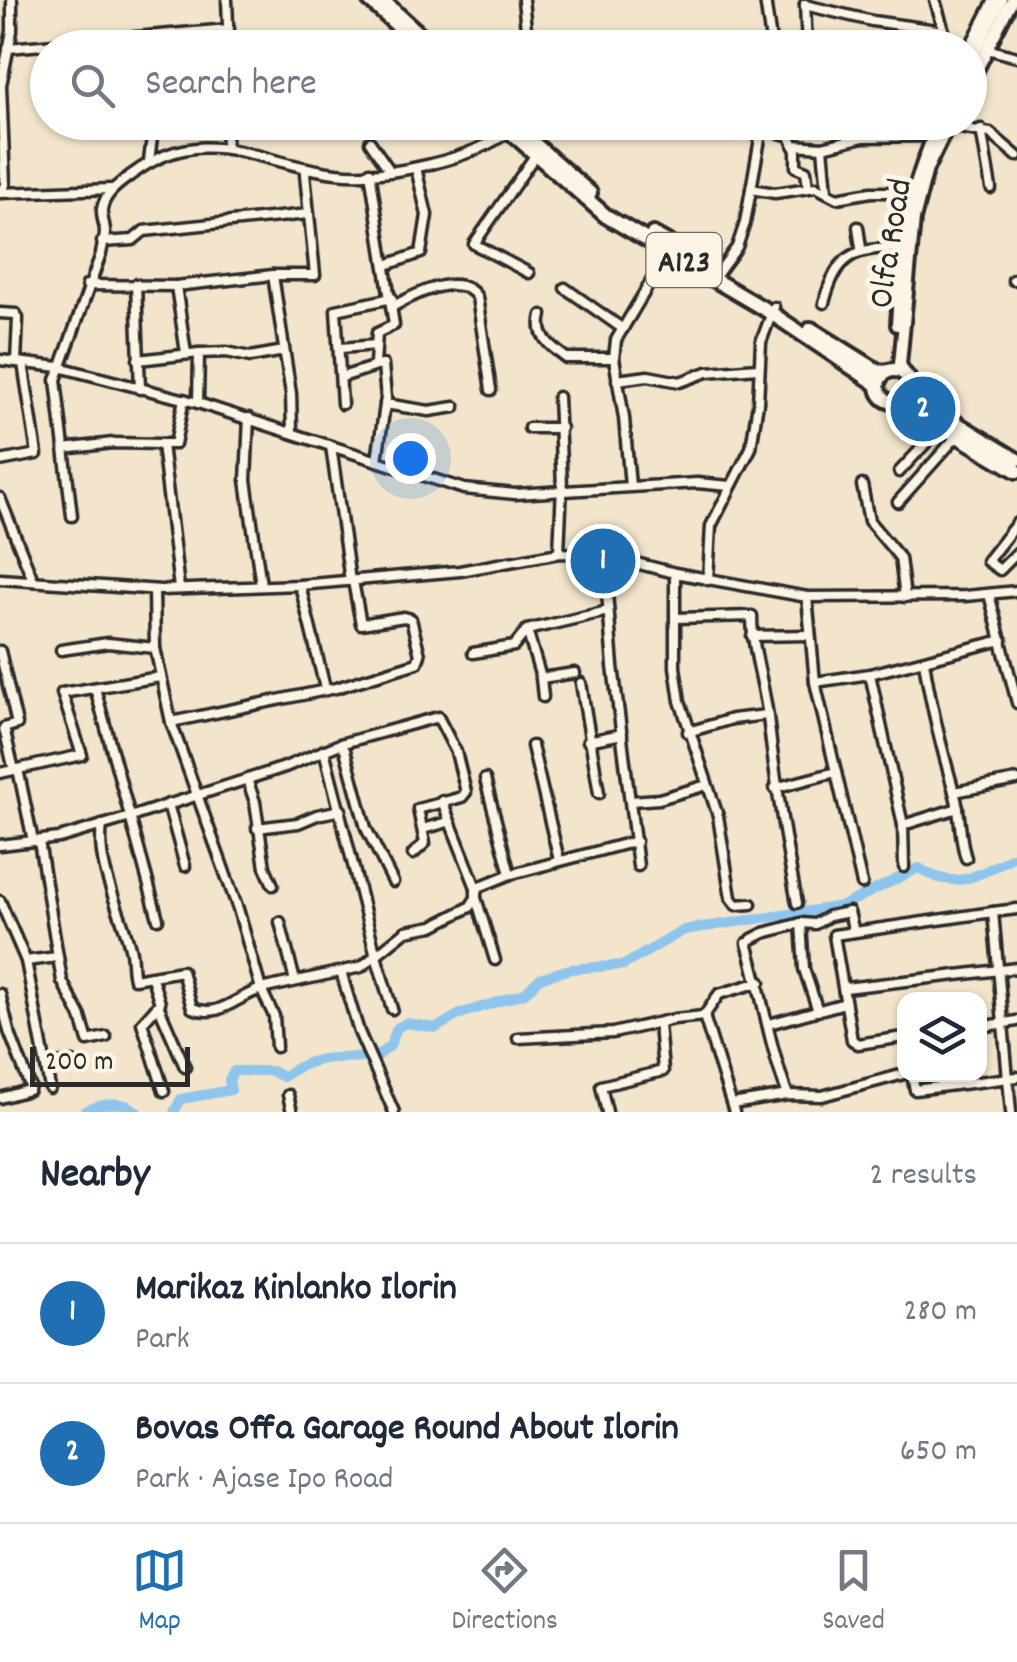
<!DOCTYPE html>
<meta charset="utf-8">
<style>
body{margin:0;font-family:Dekko,sans-serif;background:#f6f6f7;color:#1f2937}
.controls{position:absolute;right:30px;bottom:30px;display:grid;overflow:hidden;border-radius:20px;box-shadow:0 2px 8px #0004}
.controls button{width:90px;height:90px;display:grid;place-items:center;padding:0;border:0;border-bottom:2px solid #e0e1e3;background:#fff;color:#1f2937;font:50px sans-serif}
.scale{position:absolute;left:30px;bottom:25px;width:160px;box-sizing:border-box;padding-left:10px;border:5px solid #2b2b2b;border-top:0;font-size:28px;line-height:35px;white-space:nowrap;color:#2b2b2b;-webkit-text-stroke:8px #fcf5e5;paint-order:stroke}
.you{position:absolute;left:410px;top:458px;width:35px;height:35px;margin:-25px;border:8px solid #fff;border-radius:50%;background:#1a73e8;box-shadow:0 0 0 15px #1a73e833}
.badge{display:grid;place-items:center;width:65px;height:65px;border-radius:50%;background:#1f6fb2;color:#fff;font-size:32px;font-weight:700}
.pin{position:absolute;translate:-50% -50%;border:5px solid #fff;box-shadow:0 2px 10px #0006}
.list{margin:0;padding:0;list-style:none}
h2{display:flex;justify-content:space-between;align-items:center;height:130px;margin:0;padding:0 40px;font-size:42px}
h2 small{font-size:32px;font-weight:400;color:#747a83}
.list li{display:grid;grid-template-columns:65px 1fr auto;gap:30px;align-items:center;box-sizing:border-box;height:140px;padding:0 40px;border-top:2px solid #e0e1e3}
.list b{display:block;font-size:38px;white-space:nowrap}
.list p{margin:0;font-size:32px;white-space:nowrap;color:#747a83}
.list em{font-size:32px;font-style:normal;color:#747a83}
.icon{flex:none;width:55px;height:55px;fill:none;stroke:currentColor;stroke-width:2;stroke-linecap:round;stroke-linejoin:round}
.map{position:relative;flex:none;width:1017px;height:1112px;overflow:hidden}
.search{position:absolute;background:#fff;box-shadow:0 2px 8px #0004;left:30px;right:30px;top:30px;height:110px;display:flex;align-items:center;gap:25px;box-sizing:border-box;padding:0 35px;border-radius:55px;color:#747a83;font-size:38px}
.sheet{height:410px;background:#fff}
nav{display:flex;justify-content:space-around;align-items:center;box-sizing:border-box;height:140px;border-top:2px solid #e0e1e3;background:#fff;font-size:28px;color:#747a83}
nav a{display:grid;justify-items:center;gap:5px}
nav .on{color:#1f6fb2}
.map>svg:first-child{display:block}
.lines{fill:none;stroke-linecap:round;stroke-linejoin:round}
.river{stroke:#8fc5ed;stroke-width:10}
.minor-casing{stroke:#2b2b2b;stroke-width:15}
.major-casing{stroke:#2b2b2b;stroke-width:18}
.highway-casing{stroke:#2b2b2b;stroke-width:20}
.minor{stroke:#fcf5e5;stroke-width:8}
.major{stroke:#fcf5e5;stroke-width:10}
.highway{stroke:#fcf5e5;stroke-width:12}
.labels{text-anchor:middle;stroke-width:10;stroke-linejoin:round;paint-order:stroke}
.shield{fill:#fcf5e5;stroke:#6a6863;stroke-width:2.5}
.shield-label{font-size:32px;font-weight:bold;fill:#2b2b2b}
.street-label{font-size:35px;fill:#2b2b2b;stroke:#fcf5e5}
</style>
<div class="map">
<svg width="1017" height="1112" viewBox="0 0 1017 1112">
<rect width="100%" height="100%" fill="#f2e5cb"/>
<filter id="ink" filterUnits="userSpaceOnUse"><feTurbulence type="fractalNoise" baseFrequency=".01" numOctaves="2"/><feDisplacementMap in="SourceGraphic" scale="20" xChannelSelector="R" yChannelSelector="G"/><feConvolveMatrix kernelMatrix="1 2 1 2 8 2 1 2 1" color-interpolation-filters="sRGB"/></filter>
<g filter="url(#ink)">
<g class="lines">
<!-- river -->
<g class="river">
<path d="M 84,1112 C 99,1104 124,1098 137,1112"/>
<path d="M 174,1112 L 181,1099 L 231,1090 L 229,1080 L 234,1071 L 272,1071 L 283,1077 C 312,1054 340,1057 375,1058 L 390,1046 L 397,1028 L 406,1023 L 436,1028 L 460,1014 L 525,993 L 540,978 L 570,969 L 624,965 L 684,930 L 842,906 L 919,868 C 958,894 979,873 1017,855"/>
</g>
<defs>
<g id="minor">
<polyline points="227,0 229,48"/>
<polyline points="523,0 528,48"/>
<polyline points="765,0 772,48"/>
<polyline points="935,0 944,31 944,48"/>
<polyline points="805,4 807,48"/>
<polyline points="805,5 872,21 944,31"/>
<polyline points="8,48 229,29"/>
<polyline points="969,48 994,0"/>
<polyline points="987,49 1017,57"/>
<polyline points="948,126 990,133 1017,156"/>
<polyline points="762,128 790,136 796,151 796,167 806,171 808,188"/>
<polyline points="981,129 991,188"/>
<polyline points="370,142 390,171"/>
<polyline points="793,145 823,147 863,137 934,136"/>
<polyline points="226,147 227,122"/>
<polyline points="823,147 827,191"/>
<polyline points="149,161 154,122"/>
<polyline points="370,172 394,325 377,333 375,364 376,366 383,365 386,398 377,460"/>
<polyline points="751,189 775,193 816,187 837,198 871,192 912,192"/>
<polyline points="0,193 5,185 1,85 12,31 12,0"/>
<polyline points="0,193 112,189"/>
<polyline points="858,227 861,248"/>
<polyline points="102,242 133,240 144,231 308,214"/>
<polyline points="386,265 421,253 427,215 416,168"/>
<polyline points="529,273 474,244 534,157"/>
<polyline points="718,273 737,247 745,223 763,122"/>
<polyline points="273,275 291,394 292,431"/>
<polyline points="1013,280 1017,278"/>
<polyline points="136,284 140,389"/>
<polyline points="87,285 176,286 273,275 315,275 305,174 307,168"/>
<polyline points="176,286 186,353"/>
<polyline points="565,288 623,329"/>
<path d="M 824,303 C 837,253 855,248 902,248"/>
<path d="M 392,307 C 414,295 459,270 477,297 L 491,390"/>
<polyline points="0,313 16,314 18,318 16,362"/>
<path d="M 542,315 C 536,336 550,346 566,358 L 614,358"/>
<polyline points="341,348 376,345"/>
<polyline points="0,360 59,367 198,403 464,489 515,494 697,483 730,486"/>
<polyline points="138,360 199,353"/>
<polyline points="342,377 376,366"/>
<polyline points="617,380 648,376 680,382 707,372 758,368"/>
<polyline points="558,397 562,486 559,553"/>
<polyline points="198,403 199,353 227,352 250,357 284,351"/>
<polyline points="342,404 336,310 392,298"/>
<polyline points="385,404 429,411 455,407"/>
<polyline points="249,418 246,480 261,585"/>
<polyline points="529,428 561,428"/>
<polyline points="331,446 350,581"/>
<polyline points="64,449 113,443 162,444"/>
<polyline points="0,461 37,454 23,363"/>
<polyline points="899,472 942,426"/>
<polyline points="862,485 869,521 900,558 905,597"/>
<polyline points="630,486 624,418 614,358 616,340 669,251"/>
<polyline points="0,498 33,580"/>
<polyline points="898,502 958,435"/>
<path d="M 72,516 L 56,380 L 101,254 C 102,247 105,239 105,232 C 105,224 101,217 102,209 C 105,193 119,184 131,175 C 205,119 256,164 336,173 C 385,179 473,160 512,129"/>
<polyline points="1017,523 987,561 1000,570 1017,553"/>
<polyline points="604,555 613,666 638,866"/>
<polyline points="675,573 675,667 680,701 718,816 731,898 736,905 751,904"/>
<polyline points="0,579 161,590 300,585 460,571 559,553 604,555 675,573 807,597 965,596 1017,591"/>
<polyline points="708,580 711,526 751,448 758,403 761,342 774,307"/>
<polyline points="300,585 325,688"/>
<polyline points="179,588 162,444 175,444 184,399"/>
<polyline points="154,590 155,648 171,722 238,909 261,989 274,1016 276,1047"/>
<polyline points="989,594 1017,703"/>
<polyline points="807,597 815,682 862,884"/>
<path d="M 676,618 L 752,616 C 752,651 764,683 768,717 C 775,780 785,841 797,903"/>
<polyline points="527,630 541,678 575,673"/>
<polyline points="752,636 809,635"/>
<polyline points="61,650 108,643 155,648"/>
<polyline points="0,651 17,724 4,728 14,770"/>
<polyline points="473,653 514,646 527,630 608,611"/>
<path d="M 924,661 C 931,707 942,750 955,795 C 961,816 959,837 966,858"/>
<polyline points="870,674 903,825 904,867"/>
<polyline points="541,678 543,697"/>
<polyline points="815,682 870,674 1002,640"/>
<polyline points="581,683 599,793"/>
<polyline points="95,688 158,919"/>
<polyline points="171,722 336,688 417,663 420,655 411,619 404,617 361,624 353,581"/>
<polyline points="688,732 732,719 767,715"/>
<polyline points="588,741 622,734"/>
<polyline points="340,744 345,750 366,828 393,882"/>
<polyline points="532,746 559,860"/>
<polyline points="324,750 376,956 392,1009"/>
<polyline points="18,769 33,841"/>
<polyline points="0,773 82,755 62,693 160,677"/>
<polyline points="247,779 255,802 265,867 273,885"/>
<polyline points="485,779 510,874"/>
<polyline points="775,788 836,772"/>
<polyline points="954,792 1017,780"/>
<polyline points="442,801 477,890"/>
<polyline points="631,801 659,799 707,785"/>
<polyline points="168,804 185,866"/>
<path d="M 102,825 C 96,867 120,907 130,948 C 133,958 131,968 134,979 L 182,971 L 192,1008 C 220,1019 236,997 261,989 L 361,967 L 406,931 L 433,926 L 470,907 L 476,898 L 476,888 L 508,875 L 636,841"/>
<polyline points="903,825 958,808"/>
<polyline points="257,828 298,823 317,815 341,810"/>
<polyline points="423,829 448,822"/>
<polyline points="39,841 62,981 81,1017 88,1041 106,1037"/>
<polyline points="0,845 59,838 127,818 285,767 340,744 438,717 456,752 466,792 462,797 418,809 425,843 413,854"/>
<polyline points="476,898 495,960"/>
<polyline points="0,901 26,961 50,1088"/>
<polyline points="993,912 1017,909"/>
<polyline points="280,922 295,981"/>
<polyline points="801,923 804,969 818,1011"/>
<polyline points="752,939 764,933 801,923 815,924 829,916 849,912 854,932"/>
<path d="M 747,943 C 762,993 769,1046 788,1095"/>
<polyline points="26,961 57,957"/>
<polyline points="341,972 359,1032 394,1112"/>
<polyline points="152,978 160,1003 142,1023 164,1091"/>
<polyline points="845,988 1017,968"/>
<polyline points="0,994 9,1031 30,1086 29,1090 0,1098"/>
<polyline points="159,1007 185,1067"/>
<polyline points="704,1016 719,994 760,982"/>
<polyline points="769,1024 845,1003"/>
<polyline points="980,1027 1017,1021"/>
<polyline points="904,1037 858,1044 852,1040 834,935 993,912 1011,1112"/>
<polyline points="518,1038 613,1033 674,1019 704,1016 734,1112"/>
<polyline points="46,1065 73,1062"/>
<polyline points="912,1074 915,1090 1017,1077"/>
<polyline points="288,1095 292,1112"/>
<polyline points="732,1104 788,1095 822,1096 904,1074"/>
<polyline points="607,1112 601,1086 663,1071 659,1024"/>
</g>
<g id="major">
<polyline points="970,62 1001,0"/>
<polyline points="970,84 1012,0"/>
<path d="M 897,325 C 902,245 905,196 940,122"/>
<polyline points="906,376 900,364 914,219 927,169 950,122"/>
</g>
<g id="highway">
<polyline points="369,0 422,48"/>
<polyline points="382,0 435,48"/>
<polyline points="499,122 606,216 771,313 878,385"/>
<polyline points="510,122 590,193"/>
<polyline points="653,234 692,256"/>
<polyline points="811,329 878,371 886,372"/>
<circle cx="894" cy="386" r="16"/>
<polyline points="910,384 911,395 915,398 1017,460"/>
<polyline points="898,401 1017,471"/>
</g>
</defs>
<!-- minor casing -->
<use href="#minor" class="minor-casing"/>
<!-- major casing -->
<use href="#major" class="major-casing"/>
<!-- highway casing -->
<use href="#highway" class="highway-casing"/>
<!-- minor -->
<use href="#minor" class="minor"/>
<!-- major -->
<use href="#major" class="major"/>
<!-- highway -->
<use href="#highway" class="highway"/>
</g>
</g>
<g class="labels">
<!-- shield labels -->
<rect class="shield" x="646.5" y="233" width="75" height="54" rx="8"/>
<g class="shield-label">
<text x="684" y="271">A123</text>
</g>
<!-- street labels -->
<g class="street-label">
<text transform="translate(888 243) rotate(-81)" y="12">Olfa Road</text>
</g>
</g>
</svg>
<div class="controls">
<button><svg class="icon" aria-label="layers" viewBox="0 0 24 24"><path d="M12 4l9 5-9 5-9-5zM3 14l9 5 9-5"/></svg></button>
</div>
<div class="scale">200 m</div>
<div class="you"></div>
<div class="pin badge" style="left:603px;top:561px">1</div>
<div class="pin badge" style="left:923px;top:409px">2</div>
<div class="search"><svg class="icon" aria-label="search" viewBox="0 0 24 24"><circle cx="10" cy="10" r="6"/><path d="M15 15l6 6"/></svg>Search here</div>
</div>
<section class="sheet">
<h2>Nearby<small>2 results</small></h2>
<ul class="list">
<li><span class="badge">1</span><div><b>Marikaz Kinlanko Ilorin</b><p>Park</p></div><em>280 m</em></li>
<li><span class="badge">2</span><div><b>Bovas Offa Garage Round About Ilorin</b><p>Park · Ajase Ipo Road</p></div><em>650 m</em></li>
</ul>
</section>
<nav>
<a class="on"><svg class="icon" aria-label="map" viewBox="0 0 24 24"><path d="M3 6l6-2 6 2 6-2v14l-6 2-6-2-6 2zM9 4v14M15 6v14"/></svg>Map</a>
<a><svg class="icon" aria-label="directions" viewBox="0 0 24 24"><path d="M12 3l9 9-9 9-9-9zM9 14v-3h6M13 9l2 2-2 2"/></svg>Directions</a>
<a><svg class="icon" aria-label="saved" viewBox="0 0 24 24"><path d="M7 4h10v16l-5-4-5 4z"/></svg>Saved</a>
</nav>
